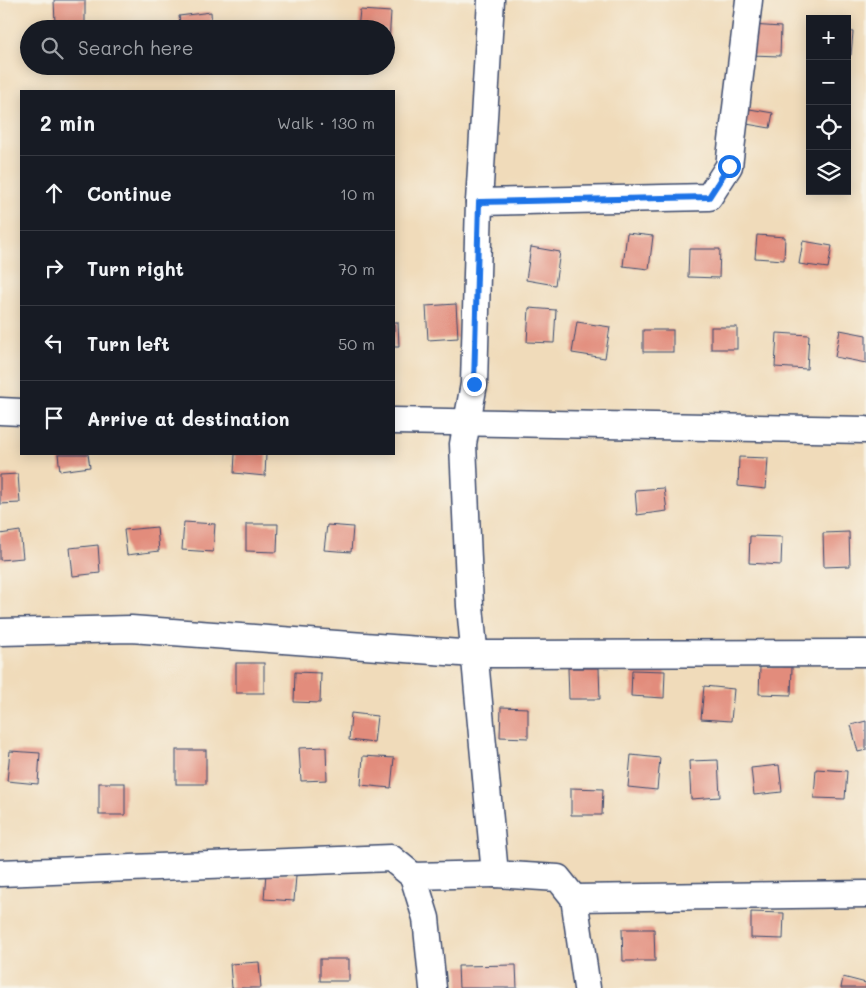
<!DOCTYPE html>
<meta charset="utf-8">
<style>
body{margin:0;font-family:Mali,sans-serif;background:#242831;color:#f1f3f6}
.controls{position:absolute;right:15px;top:15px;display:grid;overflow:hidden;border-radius:0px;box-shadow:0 2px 12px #0003}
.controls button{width:45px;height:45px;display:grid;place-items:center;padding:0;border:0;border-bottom:1px solid #363941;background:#171b24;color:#f1f3f6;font:25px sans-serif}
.stop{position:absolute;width:15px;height:15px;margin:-11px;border:4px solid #1a73e8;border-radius:50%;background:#fff}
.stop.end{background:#1a73e8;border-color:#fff;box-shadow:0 1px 5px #0008}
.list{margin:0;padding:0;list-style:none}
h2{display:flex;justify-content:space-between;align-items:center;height:65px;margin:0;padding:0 20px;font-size:21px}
h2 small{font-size:16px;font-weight:400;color:#9ea1a6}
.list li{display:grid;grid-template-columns:32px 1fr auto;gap:15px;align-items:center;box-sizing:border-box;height:75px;padding:0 20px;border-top:1px solid #363941}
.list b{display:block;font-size:19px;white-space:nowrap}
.list em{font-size:16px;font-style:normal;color:#9ea1a6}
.icon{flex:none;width:28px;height:28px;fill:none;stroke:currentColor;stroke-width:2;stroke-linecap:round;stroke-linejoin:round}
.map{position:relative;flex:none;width:866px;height:988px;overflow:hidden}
.search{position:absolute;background:#171b24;box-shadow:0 2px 12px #0003;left:20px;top:20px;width:375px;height:55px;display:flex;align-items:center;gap:12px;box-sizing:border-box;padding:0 18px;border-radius:28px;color:#9ea1a6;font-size:19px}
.panel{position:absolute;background:#171b24;box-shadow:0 2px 12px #0003;left:20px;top:90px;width:375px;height:365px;border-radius:0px}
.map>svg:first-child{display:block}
.building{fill:#e28c7b}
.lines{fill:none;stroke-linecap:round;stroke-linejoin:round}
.street-casing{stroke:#3b496c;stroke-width:29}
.street{stroke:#fff;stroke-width:26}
.route{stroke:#1a73e8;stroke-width:6}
</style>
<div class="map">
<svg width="866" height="988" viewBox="0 0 866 988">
<rect width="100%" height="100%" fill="#f7f3e8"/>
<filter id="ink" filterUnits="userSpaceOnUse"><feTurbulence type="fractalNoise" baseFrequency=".02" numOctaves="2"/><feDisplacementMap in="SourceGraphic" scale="10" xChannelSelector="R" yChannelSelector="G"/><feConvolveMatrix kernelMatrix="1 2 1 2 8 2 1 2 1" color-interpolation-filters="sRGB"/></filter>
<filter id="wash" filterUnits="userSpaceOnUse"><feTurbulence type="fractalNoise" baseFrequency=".0096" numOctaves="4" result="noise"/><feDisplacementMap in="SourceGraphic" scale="20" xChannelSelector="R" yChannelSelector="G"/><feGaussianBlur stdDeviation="1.12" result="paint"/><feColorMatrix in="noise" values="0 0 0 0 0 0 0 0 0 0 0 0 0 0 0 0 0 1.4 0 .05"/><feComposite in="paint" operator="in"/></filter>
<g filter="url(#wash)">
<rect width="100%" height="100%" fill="#f0dbba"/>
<g id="blocks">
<!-- building -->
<g class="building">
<polygon points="54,0 85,0 85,23 55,23"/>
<polygon points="360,10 391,12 389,43 386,43 386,29 358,29"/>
<polygon points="211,12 212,29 181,29 179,16"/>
<polygon points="751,25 781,27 780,56 750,55"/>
<polygon points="847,31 853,32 851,55 847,55"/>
<polygon points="744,108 773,113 770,128 741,123"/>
<polygon points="627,233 653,236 649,269 623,266"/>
<polygon points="757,235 785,237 784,260 755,258"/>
<polygon points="803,241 832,246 828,268 799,264"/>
<polygon points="531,247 560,252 555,285 526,280"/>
<polygon points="689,249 720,249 719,278 688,277"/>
<polygon points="456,304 458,338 428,340 426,306"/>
<polygon points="529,308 556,310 554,343 527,342"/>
<polygon points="394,322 398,322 399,347 394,347"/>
<polygon points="577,322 610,327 605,358 572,353"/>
<rect x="711" y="327" width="26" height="22"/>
<rect x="643" y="330" width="30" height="22"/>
<polygon points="840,330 866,335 866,363 835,357"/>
<polygon points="777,333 809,335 807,369 775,367"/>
<polygon points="58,454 88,454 90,467 60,471"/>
<polygon points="235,454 266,454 265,476 234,473"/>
<polygon points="739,457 768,458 766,489 738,486"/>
<polygon points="18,474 20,503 0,504 0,475"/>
<polygon points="664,488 667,511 637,515 635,490"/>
<polygon points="184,522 215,524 213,552 182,550"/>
<polygon points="246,524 278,524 277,552 246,551"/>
<polygon points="327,525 353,527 351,552 324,550"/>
<polygon points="157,527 159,551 127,555 124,530"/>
<polygon points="20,531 23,558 0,560 0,534"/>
<polygon points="849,532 850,566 824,567 823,533"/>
<polygon points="750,536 782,537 781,565 749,563"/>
<polygon points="98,545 100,573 73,576 70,548"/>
<rect x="236" y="663" width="28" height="30"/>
<polygon points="760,667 792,667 791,695 759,694"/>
<polygon points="568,668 599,668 600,699 569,699"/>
<polygon points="632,670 665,671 664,698 631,696"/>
<polygon points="295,672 321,673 320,703 294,702"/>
<polygon points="704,686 734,689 731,721 701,719"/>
<polygon points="501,707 528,708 528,738 500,737"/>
<polygon points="351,713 377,716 374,743 349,740"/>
<polygon points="866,721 866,750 858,752 851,725"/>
<polygon points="326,747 327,780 301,781 299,748"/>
<rect x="176" y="750" width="30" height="34"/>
<polygon points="10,751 40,753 38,784 7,781"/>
<polygon points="631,755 660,758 657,790 628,787"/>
<polygon points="363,756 394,758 391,788 361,785"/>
<polygon points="718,760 720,797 691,799 689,761"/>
<polygon points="779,765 782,792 754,795 751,768"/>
<polygon points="816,769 847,771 845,799 814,798"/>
<rect x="99" y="783" width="26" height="32"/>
<polygon points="571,788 603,789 602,815 571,815"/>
<polygon points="266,873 296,876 294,901 264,899"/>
<polygon points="751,912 784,913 783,939 751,938"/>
<polygon points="622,929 654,929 655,961 623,961"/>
<rect x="320" y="959" width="29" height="22"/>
<polygon points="259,962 261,988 232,988 230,964"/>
<polygon points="516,965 517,988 459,988 458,966"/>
<polygon points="843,977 866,983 866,988 841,988"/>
</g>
</g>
</g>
<g filter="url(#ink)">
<use href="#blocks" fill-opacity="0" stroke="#3b496c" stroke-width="1"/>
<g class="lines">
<defs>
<g id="street">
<polyline points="491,0 479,202 474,384 463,444 470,606 495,874 558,878 574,898 587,988"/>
<polyline points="479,202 709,197 729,166 749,0"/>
<polyline points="0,411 21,412"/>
<polyline points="394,421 866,430"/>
<polyline points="0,632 131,629 474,654 866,653"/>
<polyline points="0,873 391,858 413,876 426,918 433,988"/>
<polyline points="413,876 495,874"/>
<polyline points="574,898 866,894"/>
</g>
</defs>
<!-- street casing -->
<use href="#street" class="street-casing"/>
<!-- street -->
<use href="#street" class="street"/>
</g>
</g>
<g class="lines" filter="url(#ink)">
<!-- route -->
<polyline class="route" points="474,384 479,202 709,197 729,166"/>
</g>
</svg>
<div class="controls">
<button>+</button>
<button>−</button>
<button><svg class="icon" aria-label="locate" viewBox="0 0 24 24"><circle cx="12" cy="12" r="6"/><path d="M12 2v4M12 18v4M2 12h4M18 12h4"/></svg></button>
<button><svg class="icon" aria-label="layers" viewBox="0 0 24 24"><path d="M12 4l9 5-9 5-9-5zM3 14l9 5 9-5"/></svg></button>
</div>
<div class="stop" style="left:729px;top:166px"></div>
<div class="stop end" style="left:474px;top:384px"></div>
<div class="search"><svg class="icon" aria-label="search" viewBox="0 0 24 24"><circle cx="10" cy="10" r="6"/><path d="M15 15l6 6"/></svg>Search here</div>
<section class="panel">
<h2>2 min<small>Walk · 130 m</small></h2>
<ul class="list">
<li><svg class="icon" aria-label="ahead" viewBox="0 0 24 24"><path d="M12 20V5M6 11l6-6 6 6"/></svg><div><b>Continue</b></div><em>10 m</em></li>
<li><svg class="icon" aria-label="right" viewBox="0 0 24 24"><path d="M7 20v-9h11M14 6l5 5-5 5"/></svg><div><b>Turn right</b></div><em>70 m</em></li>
<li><svg class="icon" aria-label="left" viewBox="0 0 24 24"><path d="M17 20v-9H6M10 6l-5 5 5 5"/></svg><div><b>Turn left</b></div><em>50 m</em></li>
<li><svg class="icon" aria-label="arrive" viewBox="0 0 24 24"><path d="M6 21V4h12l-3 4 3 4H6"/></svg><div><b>Arrive at destination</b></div></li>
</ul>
</section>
</div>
